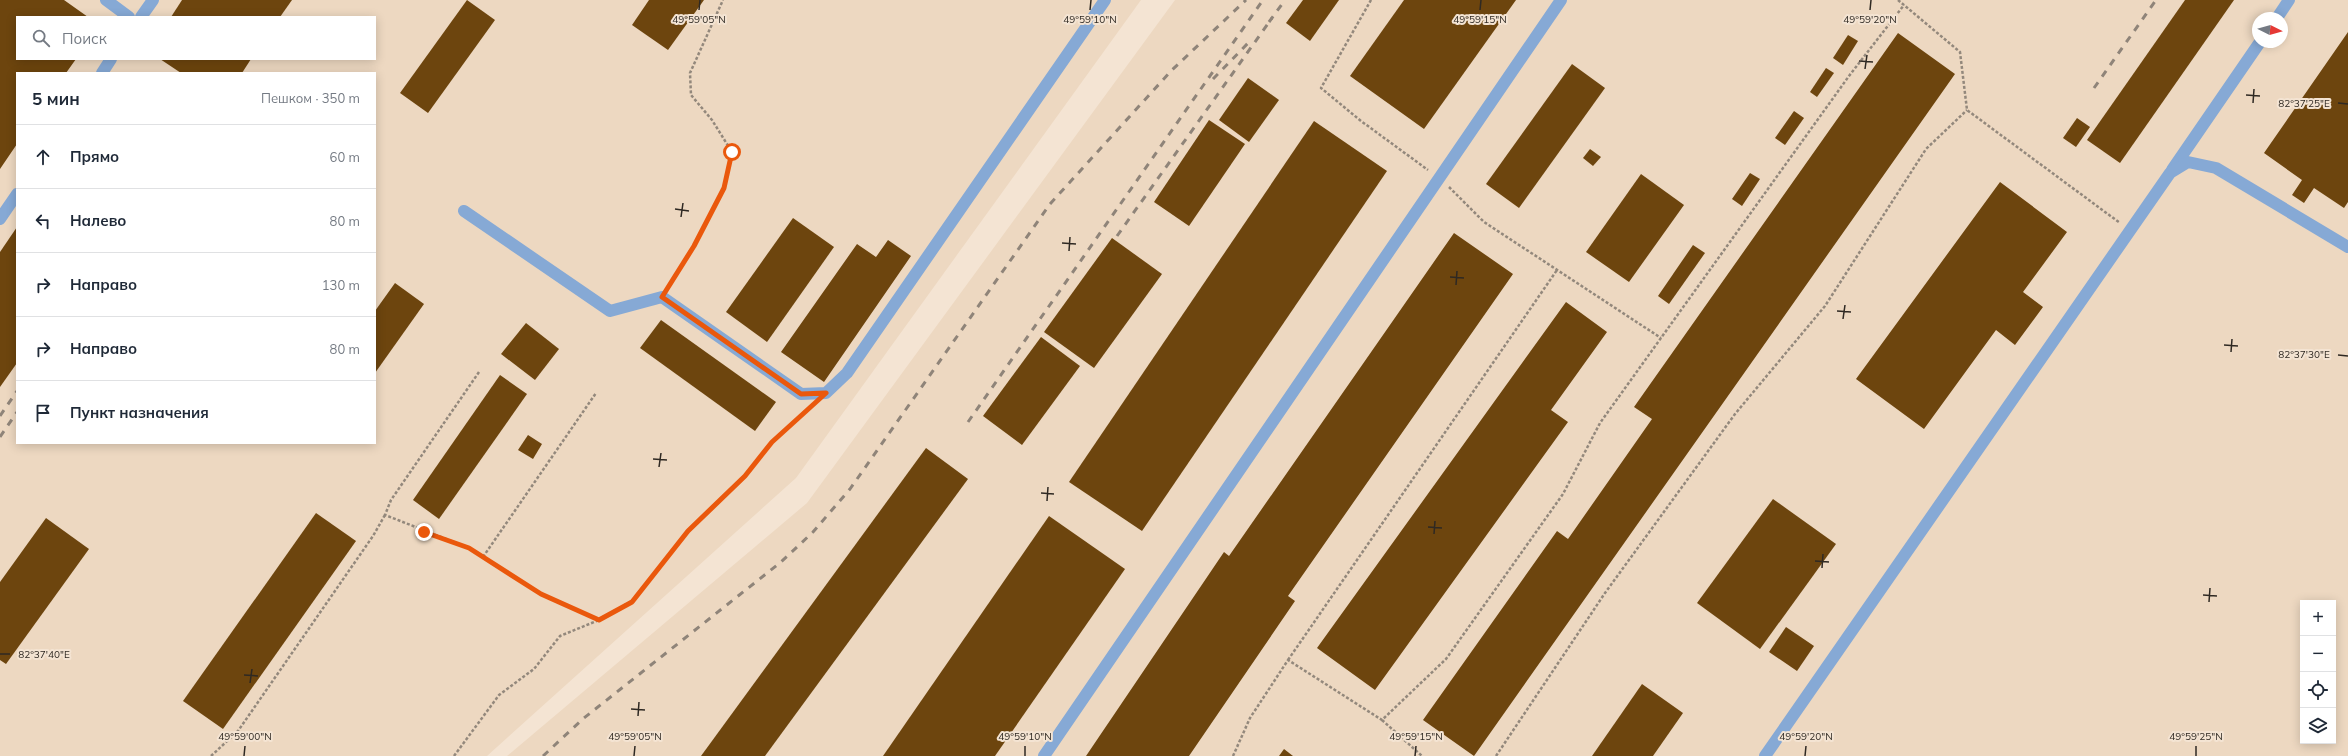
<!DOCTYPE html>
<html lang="ru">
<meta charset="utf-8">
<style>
body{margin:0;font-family:Mulish,sans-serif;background:#f2f2f3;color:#1f2937}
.controls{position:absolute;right:12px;bottom:12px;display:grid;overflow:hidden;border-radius:0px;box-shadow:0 2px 10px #0003}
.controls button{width:36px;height:36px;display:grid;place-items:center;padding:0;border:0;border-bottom:1px solid #e0e1e3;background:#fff;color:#1f2937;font:20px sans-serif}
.compass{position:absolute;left:2252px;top:12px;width:36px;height:36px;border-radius:50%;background:#fff;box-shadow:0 2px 10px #0003;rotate:95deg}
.stop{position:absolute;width:12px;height:12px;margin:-9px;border:3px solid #ea580c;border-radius:50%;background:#fff}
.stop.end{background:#ea580c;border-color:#fff;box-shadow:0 1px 4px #0008}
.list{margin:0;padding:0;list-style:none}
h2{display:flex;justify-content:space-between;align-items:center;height:52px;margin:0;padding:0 16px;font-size:17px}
h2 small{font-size:13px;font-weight:400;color:#747a83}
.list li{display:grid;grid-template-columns:26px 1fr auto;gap:12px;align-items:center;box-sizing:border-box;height:64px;padding:0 16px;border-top:1px solid #e0e1e3}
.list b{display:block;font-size:15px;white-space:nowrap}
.list em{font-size:13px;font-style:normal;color:#747a83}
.icon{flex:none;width:22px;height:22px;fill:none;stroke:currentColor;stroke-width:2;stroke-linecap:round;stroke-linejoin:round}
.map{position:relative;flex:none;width:2348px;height:756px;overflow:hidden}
.search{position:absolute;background:#fff;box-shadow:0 2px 10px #0003;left:16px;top:16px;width:360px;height:44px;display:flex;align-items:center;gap:10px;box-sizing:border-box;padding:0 14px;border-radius:0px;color:#747a83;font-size:15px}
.panel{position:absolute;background:#fff;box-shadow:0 2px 10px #0003;left:16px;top:72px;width:360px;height:372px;border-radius:0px}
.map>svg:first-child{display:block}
.built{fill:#edd8c1;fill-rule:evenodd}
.building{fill:#6d450e}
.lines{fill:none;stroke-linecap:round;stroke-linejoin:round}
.path{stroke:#93887c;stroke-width:2.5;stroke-dasharray:3 2;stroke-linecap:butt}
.minor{stroke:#86a9d5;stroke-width:12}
.rail{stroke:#8f8479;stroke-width:3;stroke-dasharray:7 7;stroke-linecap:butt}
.route{stroke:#ea580c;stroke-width:5}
.ticks{fill:none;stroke:#2f2923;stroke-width:1.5}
.ticks-label{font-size:10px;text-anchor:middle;fill:#2f2923;stroke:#f4e4d3;stroke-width:4;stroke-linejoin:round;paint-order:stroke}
</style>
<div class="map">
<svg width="2348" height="756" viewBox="0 0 2348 756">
<rect width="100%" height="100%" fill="#f4e4d3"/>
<!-- built -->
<g class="built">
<path d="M 0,0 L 1141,0 L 796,478 L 487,756 L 0,756 ZM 17,17 L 375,17 L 375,59 L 17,59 ZM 17,73 L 375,73 L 375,443 L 17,443 Z"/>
<path d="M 1175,0 L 2348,0 L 2348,756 L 507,756 L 807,503 ZM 2258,18 L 2282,18 L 2282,42 L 2258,42 ZM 2303,603 L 2333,603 L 2333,741 L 2303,741 Z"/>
</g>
<!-- building -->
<g class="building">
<polygon points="0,0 64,0 88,17 17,17 17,59 76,59 66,73 17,73 17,144 0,169"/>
<polygon points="182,0 292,0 280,17 171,17"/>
<polygon points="467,0 495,20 428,113 400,93"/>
<polygon points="649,0 704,0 668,50 632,25"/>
<polygon points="1303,0 1339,0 1310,41 1286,23"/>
<polygon points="1404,0 1516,0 1424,129 1350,76"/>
<polygon points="2185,0 2234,0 2120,163 2087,140"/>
<polygon points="2348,32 2348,202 2344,208 2314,188 2304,203 2292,195 2302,180 2264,153"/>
<polygon points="1898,33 1955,74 1474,756 1423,720 1557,531 1568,539 1652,419 1634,407"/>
<polygon points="1848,35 1858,41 1843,65 1833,58"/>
<polygon points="160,59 251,59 242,73 181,73"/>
<polygon points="1572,64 1605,88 1519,208 1486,184"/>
<polygon points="1826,68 1834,73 1817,97 1810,92"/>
<polygon points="1248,78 1279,100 1249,142 1219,120"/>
<polygon points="1794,111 1804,118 1785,145 1775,138"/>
<polygon points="2077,118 2090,127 2076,147 2063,138"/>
<polygon points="1209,120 1245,144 1189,226 1154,202"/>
<polygon points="1314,121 1387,171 1142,531 1069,482"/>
<polygon points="1590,149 1601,157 1593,166 1583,158"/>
<polygon points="1750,173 1760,179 1742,206 1732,199"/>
<polygon points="1641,174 1684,205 1629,282 1586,252"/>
<polygon points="2000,182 2067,232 2023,292 2043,307 2015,345 1996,330 1924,429 1856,379"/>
<polygon points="793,218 834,247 767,342 726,312"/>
<polygon points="17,227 17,363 0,387 0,252"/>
<polygon points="1454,233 1513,274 1288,596 1295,601 1189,756 1086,756 1224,552 1229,556"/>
<polygon points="1112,238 1162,274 1094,368 1044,332"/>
<polygon points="888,240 911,256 824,382 781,352 857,244 876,257"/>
<polygon points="1693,245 1705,253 1669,304 1658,296"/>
<polygon points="395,283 424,304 375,373 375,311"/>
<polygon points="1566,302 1607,332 1551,410 1568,422 1375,690 1317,648"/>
<polygon points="661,320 776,402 755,431 640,348"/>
<polygon points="526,323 559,349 535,380 501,354"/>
<polygon points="1041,337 1080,366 1022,445 983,416"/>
<polygon points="500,375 527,394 439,519 413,500"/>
<polygon points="528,435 542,444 533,459 518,450"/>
<polygon points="926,448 968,479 765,756 701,756"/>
<polygon points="1773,499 1836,544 1760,649 1697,603"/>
<polygon points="316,513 356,541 223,729 183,701"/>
<polygon points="1049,516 1125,569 995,756 883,756"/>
<polygon points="46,518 89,549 6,664 0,660 0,582"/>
<polygon points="1786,627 1814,646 1797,671 1769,652"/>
<polygon points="1642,684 1683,713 1653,756 1592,756"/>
<polygon points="1284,749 1293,756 1279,756"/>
</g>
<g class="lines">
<!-- path -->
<g class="path">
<polyline points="1371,0 1321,88 1361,121 1428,170"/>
<polyline points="1898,0 1960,52 1967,110 2120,223"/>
<polyline points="1449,187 1484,222 1661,338"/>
<polyline points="670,285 694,246 724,188 732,152 712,120 691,95 690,73 723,0"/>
<polyline points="479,372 391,500 385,515 469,548 541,594 599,620 632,601 688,531 745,476 772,442 810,408"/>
<polyline points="483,557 596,393"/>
<polyline points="1288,660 1557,270"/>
<polyline points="1382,720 1422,756"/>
<polyline points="211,756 238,731 373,536 385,515"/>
<polyline points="454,756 499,695 534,669 560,636 599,620"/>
<polyline points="1233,756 1250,718 1288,660 1382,720 1446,659 1563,494 1600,423 1849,76 1904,5"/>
<polyline points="1496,756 1605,593 1735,414 1825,306 1926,149 1967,110"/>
</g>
<!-- minor -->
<g class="minor">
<polyline points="106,0 129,17"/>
<polyline points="141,17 153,0"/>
<polyline points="2277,18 2289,0"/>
<polyline points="102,73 111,59"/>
<polyline points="2172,170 2260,42"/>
<polyline points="464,211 610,311 662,297 801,394 826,393 847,373 1105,0"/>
<polyline points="0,219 17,194"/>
<polyline points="1044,756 1561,0"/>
<polyline points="1765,756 2170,173 2188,162 2216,168 2348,247"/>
</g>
<!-- rail -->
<g class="rail">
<polyline points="1269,22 1285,0"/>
<polyline points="1213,79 1252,39"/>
<polyline points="2094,88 2156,0"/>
<polyline points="1117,236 1272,18"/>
<polyline points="0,416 17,391"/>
<polyline points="968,422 1263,0"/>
<polyline points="0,437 17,412"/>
<polyline points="543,756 584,718 781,562 813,532 850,489 1050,204 1171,71 1246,0"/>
</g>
</g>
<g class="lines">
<!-- route -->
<polyline class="route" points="424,532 469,548 541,594 599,620 632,602 688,531 745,476 772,442 826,393 801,394 662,297 694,246 724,188 732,152"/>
</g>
<!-- ticks -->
<path class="ticks" d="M 699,10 L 700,0M 1090,10 L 1091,0M 1480,10 L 1481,0M 1870,10 L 1871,0M 1859,61 L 1873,62M 1865,69 L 1867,55M 2246,95 L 2260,96M 2253,103 L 2254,89M 2338,103 L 2348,104M 675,209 L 689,211M 681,217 L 683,203M 1062,243 L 1076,244M 1069,251 L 1070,237M 1450,277 L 1464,278M 1456,285 L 1457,271M 1837,311 L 1851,312M 1843,319 L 1845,305M 2224,345 L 2238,346M 2231,352 L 2232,339M 2338,355 L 2348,356M 653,459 L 667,460M 659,467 L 661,453M 1041,493 L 1054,494M 1047,501 L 1048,487M 1428,527 L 1442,528M 1434,534 L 1435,521M 1815,561 L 1829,562M 1822,568 L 1823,554M 2203,595 L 2217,596M 2209,602 L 2210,588M 0,654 L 10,654M 244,675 L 258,676M 250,683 L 252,669M 631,709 L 645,710M 638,716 L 639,702M 244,756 L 245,746M 634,756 L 635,746M 1025,756 L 1025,746M 1415,756 L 1416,746M 1805,756 L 1806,746M 2196,756 L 2196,746"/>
<g class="ticks-label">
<text x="699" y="23">49°59'05"N</text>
<text x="1090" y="23">49°59'10"N</text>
<text x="1480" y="23">49°59'15"N</text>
<text x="1870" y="23">49°59'20"N</text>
<text x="2304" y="107">82°37'25"E</text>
<text x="2304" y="358">82°37'30"E</text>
<text x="44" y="658">82°37'40"E</text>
<text x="245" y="740">49°59'00"N</text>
<text x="635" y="740">49°59'05"N</text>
<text x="1025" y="740">49°59'10"N</text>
<text x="1416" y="740">49°59'15"N</text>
<text x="1806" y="740">49°59'20"N</text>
<text x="2196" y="740">49°59'25"N</text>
</g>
</svg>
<div class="controls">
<button>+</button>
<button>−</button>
<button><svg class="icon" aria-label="locate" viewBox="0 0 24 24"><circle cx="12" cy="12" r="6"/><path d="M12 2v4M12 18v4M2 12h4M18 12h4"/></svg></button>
<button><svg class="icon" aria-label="layers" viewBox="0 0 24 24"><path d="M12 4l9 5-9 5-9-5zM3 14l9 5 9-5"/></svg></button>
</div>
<svg class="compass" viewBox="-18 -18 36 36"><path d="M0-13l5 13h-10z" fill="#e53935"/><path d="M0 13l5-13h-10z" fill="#747a83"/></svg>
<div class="stop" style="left:732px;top:152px"></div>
<div class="stop end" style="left:424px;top:532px"></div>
<div class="search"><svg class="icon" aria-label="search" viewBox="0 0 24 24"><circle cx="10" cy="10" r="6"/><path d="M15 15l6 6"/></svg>Поиск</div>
<section class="panel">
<h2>5 мин<small>Пешком · 350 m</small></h2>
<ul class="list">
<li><svg class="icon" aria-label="ahead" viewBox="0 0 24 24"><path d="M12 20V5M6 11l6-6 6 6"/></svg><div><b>Прямо</b></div><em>60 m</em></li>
<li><svg class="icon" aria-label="left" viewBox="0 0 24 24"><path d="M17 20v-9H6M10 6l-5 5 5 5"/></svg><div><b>Налево</b></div><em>80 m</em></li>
<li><svg class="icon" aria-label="right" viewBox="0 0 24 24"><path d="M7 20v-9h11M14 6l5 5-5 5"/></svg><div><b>Направо</b></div><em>130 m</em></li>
<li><svg class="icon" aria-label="right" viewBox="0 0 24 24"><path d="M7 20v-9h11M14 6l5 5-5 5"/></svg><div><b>Направо</b></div><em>80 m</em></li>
<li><svg class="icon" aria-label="arrive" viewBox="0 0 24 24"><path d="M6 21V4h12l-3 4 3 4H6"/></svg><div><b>Пункт назначения</b></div></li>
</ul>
</section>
</div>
